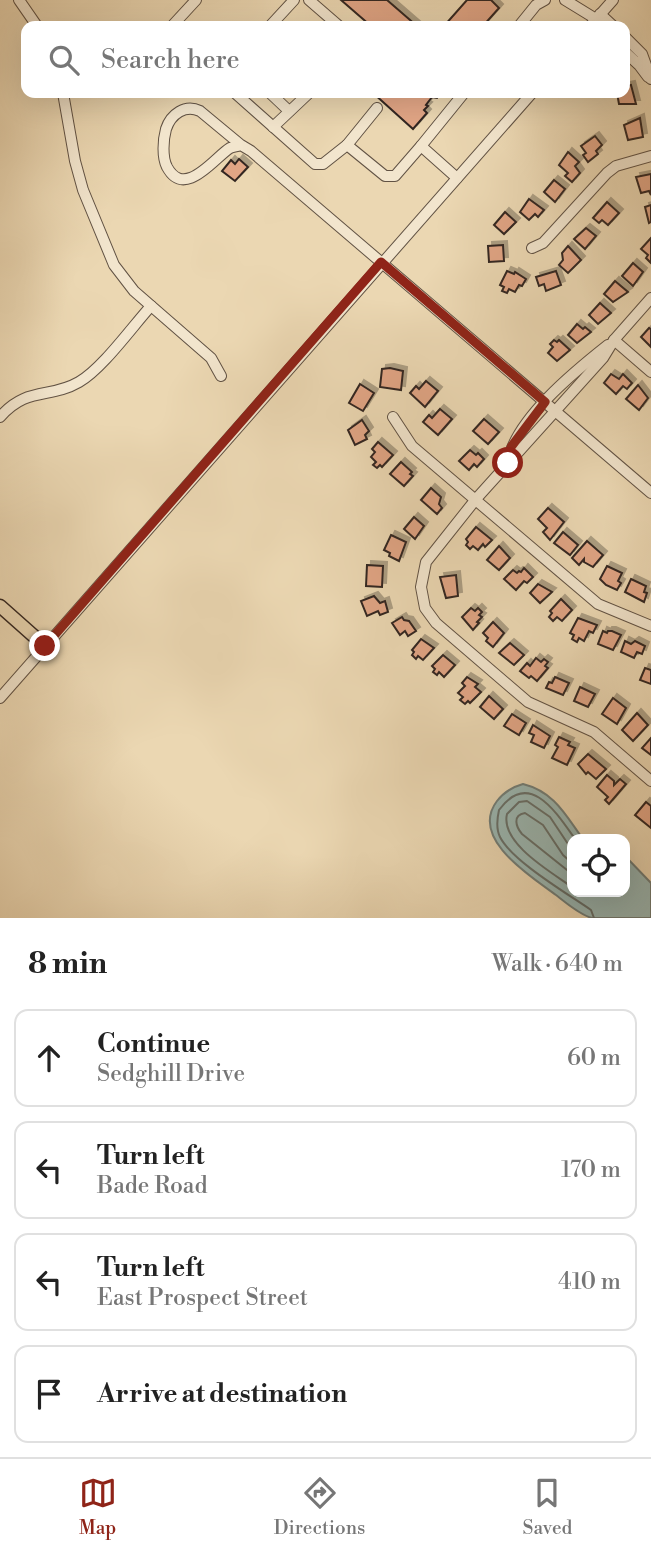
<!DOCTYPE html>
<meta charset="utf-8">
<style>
body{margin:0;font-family:"Libre Bodoni",serif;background:#f2f2f2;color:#222}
.controls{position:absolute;right:21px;bottom:21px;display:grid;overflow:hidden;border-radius:14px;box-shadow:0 7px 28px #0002}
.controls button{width:63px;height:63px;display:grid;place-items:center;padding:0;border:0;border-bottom:2px solid #e0e0e0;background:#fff;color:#222;font:35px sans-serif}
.stop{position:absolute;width:21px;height:21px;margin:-16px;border:5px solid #8f2418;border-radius:50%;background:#fff}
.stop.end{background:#8f2418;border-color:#fff;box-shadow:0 2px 7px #0008}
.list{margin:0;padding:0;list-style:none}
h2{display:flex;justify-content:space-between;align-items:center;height:91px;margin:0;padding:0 28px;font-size:30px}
h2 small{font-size:23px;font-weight:400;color:#767676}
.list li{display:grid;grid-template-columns:46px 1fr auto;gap:21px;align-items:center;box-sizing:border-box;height:98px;margin:0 14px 14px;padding:0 14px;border:2px solid #e0e0e0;border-radius:14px}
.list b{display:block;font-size:26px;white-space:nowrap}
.list p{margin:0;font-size:23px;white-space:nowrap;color:#767676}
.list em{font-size:23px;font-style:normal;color:#767676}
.icon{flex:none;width:38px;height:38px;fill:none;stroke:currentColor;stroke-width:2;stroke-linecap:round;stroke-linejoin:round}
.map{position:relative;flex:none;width:651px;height:918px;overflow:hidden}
.search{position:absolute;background:#fff;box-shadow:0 7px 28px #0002;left:21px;right:21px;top:21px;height:77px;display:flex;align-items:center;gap:18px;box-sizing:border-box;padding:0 24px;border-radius:14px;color:#767676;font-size:26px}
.sheet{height:539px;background:#fff}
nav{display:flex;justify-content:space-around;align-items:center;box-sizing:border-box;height:98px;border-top:2px solid #e0e0e0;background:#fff;font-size:19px;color:#767676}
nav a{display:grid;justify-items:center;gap:4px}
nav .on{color:#8f2418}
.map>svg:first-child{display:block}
.water{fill:#9ab8b4;stroke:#717e79;stroke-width:2}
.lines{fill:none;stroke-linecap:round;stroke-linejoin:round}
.shore{stroke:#666f6a;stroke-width:2}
.building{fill:#e1a585;stroke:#332620;stroke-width:2;filter:url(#shadow)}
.minor-casing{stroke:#615244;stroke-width:12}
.major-casing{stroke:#332620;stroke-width:15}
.minor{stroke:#f2e5cd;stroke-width:10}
.major{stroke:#ebd7b2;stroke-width:12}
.route{stroke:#8f2418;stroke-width:9}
</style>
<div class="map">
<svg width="651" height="918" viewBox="0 0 651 918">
<defs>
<filter id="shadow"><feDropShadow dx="4" dy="-4" stdDeviation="0" flood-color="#0004"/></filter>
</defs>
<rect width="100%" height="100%" fill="#ebd7b2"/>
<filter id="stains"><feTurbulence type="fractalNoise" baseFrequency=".00286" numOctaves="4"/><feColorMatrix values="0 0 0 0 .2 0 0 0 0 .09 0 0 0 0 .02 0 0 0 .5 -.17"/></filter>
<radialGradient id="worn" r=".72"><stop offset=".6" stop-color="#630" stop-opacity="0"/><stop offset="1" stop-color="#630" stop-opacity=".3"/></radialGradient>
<!-- water -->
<path class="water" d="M 523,784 C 555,792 566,816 583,839 L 572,839 L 572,892 L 625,892 L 625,858 L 627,858 L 651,883 L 651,918 C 636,918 605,918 592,918 C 580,915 565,902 556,895 C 530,876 469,838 497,801 C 504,792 512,787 523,784 Z"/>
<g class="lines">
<!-- shore -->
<g class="shore">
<path d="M 575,839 C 556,812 529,769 499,810 C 497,819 496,829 500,837 C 512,861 568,894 591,910 L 594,918"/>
<path d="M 572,850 L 550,817 L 527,801 L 519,802 L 507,814 C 500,843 551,872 572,887"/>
<path d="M 572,863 L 563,855 L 543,825 L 525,813 C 512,815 516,827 522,834 L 572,874"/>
</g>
</g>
<!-- building -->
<g class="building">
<polygon points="341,0 387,0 417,26 371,26"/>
<polygon points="467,0 491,0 499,8 483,26 444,26"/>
<polygon points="631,85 636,104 619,104 617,93 625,93 625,86"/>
<polygon points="373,93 440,93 437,98 432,97 426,105 428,106 424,110 427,113 413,129"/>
<polygon points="640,118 643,137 628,140 624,125"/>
<polygon points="595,136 602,145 596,151 598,154 588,162 583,155 586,153 581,146"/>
<polygon points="568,152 579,162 575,166 580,173 572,182 565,176 568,173 559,165"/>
<polygon points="239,159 248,167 235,181 222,171 231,160 235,164"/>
<polygon points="651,174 651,195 649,191 641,193 636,177"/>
<polygon points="554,180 565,189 555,202 544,192"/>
<polygon points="529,199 544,210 538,217 535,214 529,220 520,212"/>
<polygon points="607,202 619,213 608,225 602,220 599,223 593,218"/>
<polygon points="651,205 651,222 649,223 645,207"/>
<polygon points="505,212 516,222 504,234 494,225"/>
<polygon points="586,228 596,236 585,249 574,239"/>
<polygon points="651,238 651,263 646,258 648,255 641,249"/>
<polygon points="503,245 504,261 489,262 488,246"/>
<polygon points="568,246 581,260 568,273 559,265 563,260 562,253"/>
<polygon points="633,263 643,272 633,286 622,276"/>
<polygon points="507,271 514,274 515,272 526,279 522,286 519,285 515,292 509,289 507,293 502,291 504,287 500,285"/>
<polygon points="556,271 561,285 546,291 544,284 539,286 536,277"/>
<polygon points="615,281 628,292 613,302 604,294"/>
<polygon points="600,303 611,313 598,324 589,315"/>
<polygon points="577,324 583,329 585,327 591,332 577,343 568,335"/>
<polygon points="649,328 651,329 651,347 641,337"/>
<polygon points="554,340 557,342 559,340 570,350 557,361 548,353 553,347 550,344"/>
<polygon points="390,368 403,371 401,390 380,387 382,369"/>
<polygon points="611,374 619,379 623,374 632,383 627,389 623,386 616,394 604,383"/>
<polygon points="426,381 438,391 425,407 410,393 416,386 419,389"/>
<polygon points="360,384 374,393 363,411 349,403"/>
<polygon points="638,385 648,398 639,410 626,399"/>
<polygon points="440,409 452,419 438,435 423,422 429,415 432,418"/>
<polygon points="484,419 499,432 488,444 473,431"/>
<polygon points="362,420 369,431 365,435 367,439 355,445 348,430"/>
<polygon points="378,442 393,455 382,467 380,465 377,468 373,465 376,462 371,457 375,452 372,449"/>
<polygon points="470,450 476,455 478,453 484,459 477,467 474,464 469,470 459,461"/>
<polygon points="401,462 412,472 410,474 413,476 404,486 390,474"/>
<polygon points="431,488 441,497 439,504 442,508 437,514 421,500"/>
<polygon points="548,508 564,522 550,540 543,532 547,528 538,519"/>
<polygon points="414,517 424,526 415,539 404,529"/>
<polygon points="476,527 492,540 485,547 483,544 478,550 473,546 470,549 466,545 468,542 466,539"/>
<polygon points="563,532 578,545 570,555 554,543"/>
<polygon points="391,535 406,542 399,561 389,556 390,553 384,550"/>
<polygon points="587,541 603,555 593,567 584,562 584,559 579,565 572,558"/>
<polygon points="499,546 510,558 499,570 487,560"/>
<polygon points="367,565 383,566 382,587 366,586"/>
<polygon points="607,566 622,573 618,581 621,583 617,590 606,585 600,579"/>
<polygon points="524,568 533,577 527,583 524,581 516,590 504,579 513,570 517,573 519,571 521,572"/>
<polygon points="456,575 458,596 446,598 440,577"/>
<polygon points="631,579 646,586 644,592 647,593 644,602 625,592"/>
<polygon points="538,584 552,592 540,603 530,593"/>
<polygon points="374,596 380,603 385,601 388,612 380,615 378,611 367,616 361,601"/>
<polygon points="561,599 572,610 562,621 557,617 553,621 549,617 552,613 550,611"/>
<polygon points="471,608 475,611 478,608 482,612 479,615 482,617 477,622 479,623 473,630 462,617"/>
<polygon points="402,617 404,620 409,621 416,631 408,636 405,631 400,635 392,623"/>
<polygon points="578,618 597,625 593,633 589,631 584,641 579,638 577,642 572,639 574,635 570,633"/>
<polygon points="493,622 504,633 493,647 486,641 488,638 483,633"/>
<polygon points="603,631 607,633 608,631 612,631 621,635 613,650 598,644"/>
<polygon points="421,639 434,648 423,660 418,656 416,659 412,655 414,652 412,650"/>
<polygon points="625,641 631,644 635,641 645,646 642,654 637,652 634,658 621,652"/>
<polygon points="510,643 524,655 514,665 499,653"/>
<polygon points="443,655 455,665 444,677 439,672 437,675 433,672 435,669 432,666"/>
<polygon points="536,658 541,662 544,659 548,662 545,666 548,668 537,681 531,676 529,678 520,671 527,663 530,666"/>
<polygon points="645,668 651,670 651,684 640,680"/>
<polygon points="467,677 478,684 475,687 481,692 470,703 468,701 465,704 460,700 463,697 458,693 465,686 462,683"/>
<polygon points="555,677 569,683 563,695 546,688 549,682 552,683"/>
<polygon points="580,687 595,694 588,707 574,701"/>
<polygon points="489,696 503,709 494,719 480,707"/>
<polygon points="613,698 626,708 617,724 602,714"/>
<polygon points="637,713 648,725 633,741 622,730"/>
<polygon points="512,714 526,723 519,735 504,726"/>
<polygon points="533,725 550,736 544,748 531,742 534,735 529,733"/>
<polygon points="559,737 570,742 568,745 575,748 567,765 552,758 558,747 555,745"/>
<polygon points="651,738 651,755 642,748"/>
<polygon points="588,754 606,769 596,779 588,772 586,774 578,764"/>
<polygon points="607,775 614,781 614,785 620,779 626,784 609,804 605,800 608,797 597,787"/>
<polygon points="646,802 651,806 651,828 635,815"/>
</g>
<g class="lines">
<defs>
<g id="minor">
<polyline points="19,0 37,26"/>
<polyline points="309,0 339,26"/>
<polyline points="565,0 596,19"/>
<polyline points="600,14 613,26"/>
<polyline points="172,26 196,0"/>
<polyline points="270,26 294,0"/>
<polyline points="519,26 536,5 545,0"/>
<polyline points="590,26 613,0"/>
<polyline points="625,37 642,54 651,79"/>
<polyline points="625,52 639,65 648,77"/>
<polyline points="63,93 75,161 83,190 114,265 134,291 211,358 221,376"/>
<polyline points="235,93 315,164 323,164 347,145"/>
<polyline points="270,93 289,111"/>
<polyline points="377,108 347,145 385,176 395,176 421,146"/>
<polyline points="273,127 309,93"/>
<path d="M 241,145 L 200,111 C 185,104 171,114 166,129 C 163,140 162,157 167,167 C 185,200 215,157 230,148 C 233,147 238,146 241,145 L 251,151 L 651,493"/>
<polyline points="457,178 421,146 464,93"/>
<polyline points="532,248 543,243 607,173 616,166 651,156"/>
<polyline points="651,298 614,340 603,358 476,499 426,562 421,587 425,608 436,623 528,702 594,732 651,781"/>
<polyline points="614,340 651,372"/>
<path d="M 0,417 C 27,386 50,399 79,382 C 102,369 132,327 151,306"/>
<polyline points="393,417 412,446 598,604 651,626"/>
<path d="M 508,461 C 516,419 575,371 608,345"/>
<polyline points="0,698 532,93"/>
</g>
<polyline id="major" points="0,606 45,646"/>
</defs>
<!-- minor casing -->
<use href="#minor" class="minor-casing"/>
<!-- major casing -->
<use href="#major" class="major-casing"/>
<!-- minor -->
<use href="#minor" class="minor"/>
<!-- major -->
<use href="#major" class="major"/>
</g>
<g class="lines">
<!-- route -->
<polyline class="route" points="45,646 381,262 545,402 511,447 508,463"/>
</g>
<rect width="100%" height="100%" filter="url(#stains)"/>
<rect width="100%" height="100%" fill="url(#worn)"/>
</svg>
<div class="controls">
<button><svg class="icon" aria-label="locate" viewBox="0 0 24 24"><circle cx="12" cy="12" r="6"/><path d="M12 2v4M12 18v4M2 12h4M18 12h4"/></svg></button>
</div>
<div class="stop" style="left:508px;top:463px"></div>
<div class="stop end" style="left:45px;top:646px"></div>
<div class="search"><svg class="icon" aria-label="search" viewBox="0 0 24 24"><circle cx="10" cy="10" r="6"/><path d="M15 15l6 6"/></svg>Search here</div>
</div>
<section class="sheet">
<h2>8 min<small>Walk · 640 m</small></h2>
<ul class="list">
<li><svg class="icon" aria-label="ahead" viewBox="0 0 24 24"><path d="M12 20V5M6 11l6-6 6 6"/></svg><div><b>Continue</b><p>Sedghill Drive</p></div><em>60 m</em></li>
<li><svg class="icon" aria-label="left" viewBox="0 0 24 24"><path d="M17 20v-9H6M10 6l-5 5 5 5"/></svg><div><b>Turn left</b><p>Bade Road</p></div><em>170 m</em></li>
<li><svg class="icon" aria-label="left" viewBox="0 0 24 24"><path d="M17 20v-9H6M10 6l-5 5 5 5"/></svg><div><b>Turn left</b><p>East Prospect Street</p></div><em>410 m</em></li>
<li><svg class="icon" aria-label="arrive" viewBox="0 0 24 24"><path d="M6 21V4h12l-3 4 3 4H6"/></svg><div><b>Arrive at destination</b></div></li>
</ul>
</section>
<nav>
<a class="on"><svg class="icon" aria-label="map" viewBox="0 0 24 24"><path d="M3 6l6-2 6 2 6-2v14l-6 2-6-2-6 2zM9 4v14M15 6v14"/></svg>Map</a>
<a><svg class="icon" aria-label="directions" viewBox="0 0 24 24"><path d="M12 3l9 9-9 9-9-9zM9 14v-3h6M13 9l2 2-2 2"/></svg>Directions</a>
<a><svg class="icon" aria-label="saved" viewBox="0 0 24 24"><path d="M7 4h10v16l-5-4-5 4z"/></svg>Saved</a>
</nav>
